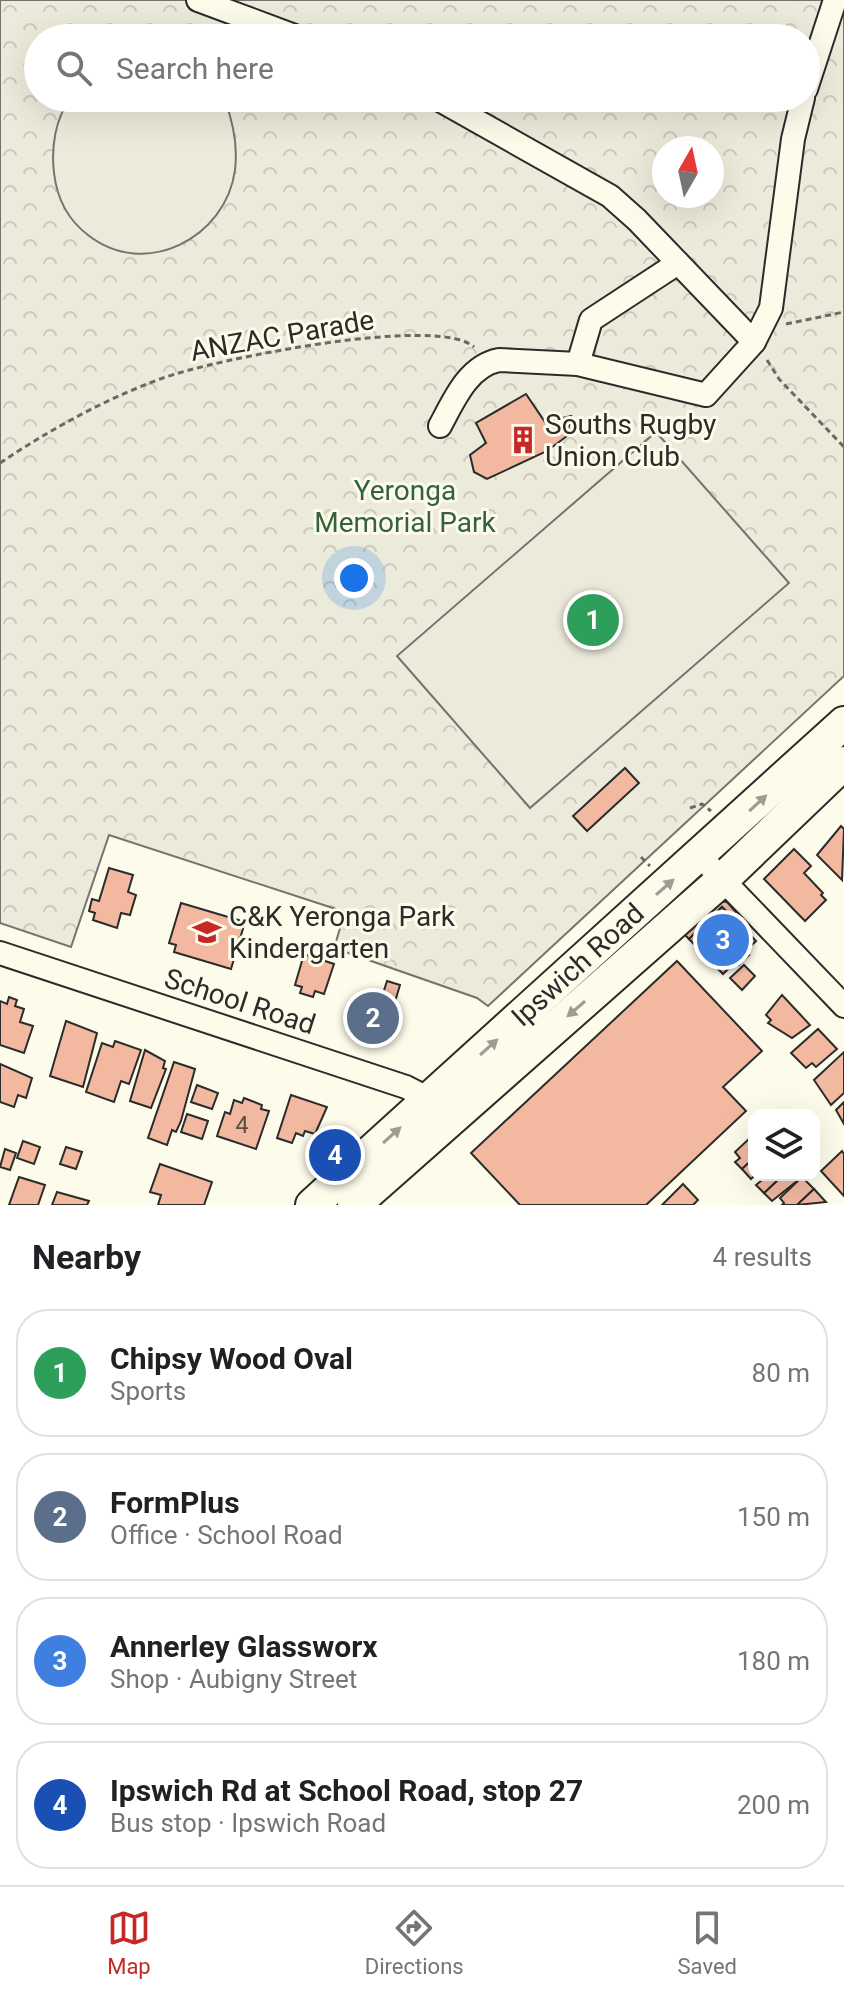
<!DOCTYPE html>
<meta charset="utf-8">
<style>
body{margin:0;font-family:Roboto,sans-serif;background:#f2f2f2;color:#202124}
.controls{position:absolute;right:24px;bottom:24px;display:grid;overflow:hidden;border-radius:16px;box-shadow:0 8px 32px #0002}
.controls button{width:72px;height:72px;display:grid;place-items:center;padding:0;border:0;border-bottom:2px solid #e0e0e0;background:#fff;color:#202124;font:40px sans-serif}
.compass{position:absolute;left:652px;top:136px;width:72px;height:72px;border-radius:50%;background:#fff;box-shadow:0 8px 32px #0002;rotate:9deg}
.you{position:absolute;left:354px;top:578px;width:28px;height:28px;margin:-20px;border:6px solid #fff;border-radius:50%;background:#1a73e8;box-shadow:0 0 0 12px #1a73e833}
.badge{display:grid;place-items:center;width:52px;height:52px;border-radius:50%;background:#c62828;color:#fff;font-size:26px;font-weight:700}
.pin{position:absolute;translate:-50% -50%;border:4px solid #fff;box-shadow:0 2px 8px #0006}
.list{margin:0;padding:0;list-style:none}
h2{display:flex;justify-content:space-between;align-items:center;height:104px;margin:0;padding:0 32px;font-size:34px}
h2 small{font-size:26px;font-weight:400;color:#757577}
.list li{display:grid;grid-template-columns:52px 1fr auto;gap:24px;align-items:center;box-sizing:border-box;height:128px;margin:0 16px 16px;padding:0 16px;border:2px solid #e0e0e0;border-radius:32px}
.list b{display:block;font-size:30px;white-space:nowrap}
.list p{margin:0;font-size:26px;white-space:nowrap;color:#757577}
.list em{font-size:26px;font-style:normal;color:#757577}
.icon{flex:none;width:44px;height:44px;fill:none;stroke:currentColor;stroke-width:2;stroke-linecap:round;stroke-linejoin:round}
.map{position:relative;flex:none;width:844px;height:1205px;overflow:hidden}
.search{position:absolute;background:#fff;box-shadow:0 8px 32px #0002;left:24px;right:24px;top:24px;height:88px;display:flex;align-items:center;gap:20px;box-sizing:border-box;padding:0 28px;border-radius:44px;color:#757577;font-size:30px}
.sheet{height:680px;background:#fff}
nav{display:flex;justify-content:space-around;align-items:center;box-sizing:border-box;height:112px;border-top:2px solid #e0e0e0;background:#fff;font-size:22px;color:#757577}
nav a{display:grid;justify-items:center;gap:4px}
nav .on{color:#c62828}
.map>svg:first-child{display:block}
.park{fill:url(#park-crowns);stroke:#74746e;stroke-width:2;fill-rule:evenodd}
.pitch{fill:#ecebdb;stroke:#74746e;stroke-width:2}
.building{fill:#f2b8a0;stroke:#2b2b2b;stroke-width:2}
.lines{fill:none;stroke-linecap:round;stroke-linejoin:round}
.minor-casing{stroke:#2b2b2b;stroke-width:26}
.highway-casing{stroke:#2b2b2b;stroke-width:36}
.path{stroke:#6a6964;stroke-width:3;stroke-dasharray:6 4;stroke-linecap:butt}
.minor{stroke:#fdfbea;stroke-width:22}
.highway{stroke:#fdfbea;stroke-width:32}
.oneway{fill:#9e9d94}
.labels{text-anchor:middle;stroke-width:6;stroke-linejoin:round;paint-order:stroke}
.number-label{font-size:24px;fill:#5d4e48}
.street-label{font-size:28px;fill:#2b2b2b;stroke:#fdfbea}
.poi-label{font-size:28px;fill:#2b2b2b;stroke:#fdfbea;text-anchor:start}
.park-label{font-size:28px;fill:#34623c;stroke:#fdfbea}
</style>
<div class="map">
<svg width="844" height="1205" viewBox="0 0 844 1205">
<defs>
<pattern id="park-crowns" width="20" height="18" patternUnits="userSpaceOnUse" patternTransform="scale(2)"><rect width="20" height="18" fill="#ecebdb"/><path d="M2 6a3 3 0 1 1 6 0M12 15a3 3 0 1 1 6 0" fill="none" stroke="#cbcabc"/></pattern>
</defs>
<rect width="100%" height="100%" fill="#fdfbea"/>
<!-- park -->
<path class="park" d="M 0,0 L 844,0 L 844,676 L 488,1006 L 477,998 L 334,948 L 345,912 L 109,835 L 71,947 L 0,923 ZM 38,38 L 806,38 L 806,98 L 38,98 ZM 664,148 L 712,148 L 712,196 L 664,196 Z"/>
<!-- pitch -->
<g class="pitch">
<path d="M 71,98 L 224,98 C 233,121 238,145 235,170 C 226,238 145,280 88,235 C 68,220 57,198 54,173 C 51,148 55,118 71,98 Z"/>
<polygon points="656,432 789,583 530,808 397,656"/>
</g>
<!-- building -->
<g class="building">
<polygon points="526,394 545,422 571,416 567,436 547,451 487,479 474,472 470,455 486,443 476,423"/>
<polygon points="625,768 639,783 587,831 573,816"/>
<polygon points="841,826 844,829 842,880 817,855"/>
<polygon points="794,849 811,866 804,873 823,893 821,895 826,900 805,921 764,879"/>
<polygon points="109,868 133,875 128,892 136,895 130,915 121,913 117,928 93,920 95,913 89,911 92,899 99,901"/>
<polygon points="718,901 727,902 736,912 731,916 722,907 689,939 683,933"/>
<polygon points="181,903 245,922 231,969 174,952 176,945 169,943"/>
<polygon points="722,907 756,941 745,952 749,955 739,965 736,961 723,974 689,939"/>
<polygon points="304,954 334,964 324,994 315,991 313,997 300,993 302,987 295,985"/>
<polygon points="677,961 762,1051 723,1087 746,1111 646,1205 520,1205 471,1153"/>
<polygon points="744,965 755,976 742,990 730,978"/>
<polygon points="387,981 400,985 382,1045 350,1035 362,994 381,1000"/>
<polygon points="782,995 810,1025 792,1038 768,1023 771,1020 766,1015"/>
<polygon points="9,997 17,1000 15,1006 24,1009 20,1022 33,1026 24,1053 0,1045 0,1001 7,1004"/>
<polygon points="66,1021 97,1033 83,1087 50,1076"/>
<polygon points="818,1029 837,1049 816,1067 812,1063 806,1068 791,1053"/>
<polygon points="115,1041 141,1050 129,1084 121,1081 114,1102 86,1092 102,1043 113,1047"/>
<polygon points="145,1050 165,1061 163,1068 166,1069 151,1108 130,1101"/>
<polygon points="844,1052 844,1093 831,1105 814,1080"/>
<polygon points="174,1062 195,1069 181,1121 176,1132 172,1130 167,1145 148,1138"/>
<polygon points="0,1064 32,1078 26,1098 18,1095 14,1107 0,1102"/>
<polygon points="197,1085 218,1093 212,1109 191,1102"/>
<polygon points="291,1095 327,1107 315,1134 305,1131 303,1136 296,1133 292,1143 277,1138"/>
<polygon points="244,1098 262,1105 261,1109 269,1111 256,1149 217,1136 225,1112 230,1114 234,1100 242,1103"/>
<polygon points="844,1102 844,1124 836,1110"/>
<polygon points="187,1114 208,1121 202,1139 181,1132"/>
<polygon points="754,1134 754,1158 742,1169 735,1162 740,1158 735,1152"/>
<polygon points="23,1141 40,1147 34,1164 17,1158"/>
<polygon points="66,1147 82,1152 76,1169 60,1164"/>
<polygon points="5,1149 16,1153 10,1170 0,1167"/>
<polygon points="842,1151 844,1154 844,1196 821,1171"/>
<polygon points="754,1158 755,1175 751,1179 742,1169"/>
<polygon points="160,1164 212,1182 204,1205 158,1205 161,1195 150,1192"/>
<polygon points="783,1175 802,1177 772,1201 764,1193"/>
<polygon points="783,1175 764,1193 756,1185 762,1180 758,1175"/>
<polygon points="19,1177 45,1185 38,1205 9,1205"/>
<polygon points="802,1177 814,1189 797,1205 782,1205 784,1203 780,1198"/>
<polygon points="683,1184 698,1200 693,1205 662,1205"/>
<polygon points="814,1189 826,1202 797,1205"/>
<polygon points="57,1192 89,1201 87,1205 52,1205"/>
</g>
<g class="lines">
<defs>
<g id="minor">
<polyline points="198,0 300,38"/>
<polyline points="806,89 835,0"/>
<polyline points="436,98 610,196 637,220 754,342"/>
<polyline points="578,364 591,320 678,263"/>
<path d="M 440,426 C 454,400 468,366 499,360 L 578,364 L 706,395 L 754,342 L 771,308 L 793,139 L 803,98"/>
<polyline points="700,856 844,1006"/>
<polyline points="0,953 406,1087 441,1105"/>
</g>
<g id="highway">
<path id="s1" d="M 312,1205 L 844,723"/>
<polyline points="354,1205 722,880 844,763"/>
</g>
</defs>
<!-- minor casing -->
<use href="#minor" class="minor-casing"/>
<!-- highway casing -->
<use href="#highway" class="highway-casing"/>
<!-- path -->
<g class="path">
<polyline points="786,324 844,312"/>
<polyline points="767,360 779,379 844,447"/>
<path d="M 0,463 C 51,429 105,399 163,378 C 212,360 438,314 474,347"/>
<polyline points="690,808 702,804 711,811"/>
<polyline points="641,857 650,866"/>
</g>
<!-- minor -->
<use href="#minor" class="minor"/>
<!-- highway -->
<use href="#highway" class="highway"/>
</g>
<!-- one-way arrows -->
<defs><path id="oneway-solid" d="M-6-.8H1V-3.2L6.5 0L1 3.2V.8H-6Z" transform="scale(2)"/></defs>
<g class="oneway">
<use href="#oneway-solid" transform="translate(758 803) rotate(-43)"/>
<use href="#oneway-solid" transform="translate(665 887) rotate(-41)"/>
<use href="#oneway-solid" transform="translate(576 1009) rotate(139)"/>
<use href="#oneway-solid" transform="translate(489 1047) rotate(-42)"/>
<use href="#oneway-solid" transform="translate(392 1135) rotate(-42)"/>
</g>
<!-- icons -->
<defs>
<symbol id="building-bare" viewBox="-9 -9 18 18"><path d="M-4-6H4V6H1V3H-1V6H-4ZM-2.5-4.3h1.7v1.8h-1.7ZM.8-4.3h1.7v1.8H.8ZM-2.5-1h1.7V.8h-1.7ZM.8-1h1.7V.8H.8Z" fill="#c62828" stroke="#fdfbea" stroke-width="2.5" paint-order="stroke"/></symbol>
<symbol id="school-bare" viewBox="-9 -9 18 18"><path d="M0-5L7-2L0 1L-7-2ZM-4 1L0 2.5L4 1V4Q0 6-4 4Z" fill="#c62828" stroke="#fdfbea" stroke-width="2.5" paint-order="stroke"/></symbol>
</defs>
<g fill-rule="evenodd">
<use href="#building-bare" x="503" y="420" width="40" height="40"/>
<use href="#school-bare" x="187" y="912" width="40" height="40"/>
</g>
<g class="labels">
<!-- number labels -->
<g class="number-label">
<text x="242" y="1133">4</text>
</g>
<!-- street labels -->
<g class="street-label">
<text transform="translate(282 335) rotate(-10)" y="10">ANZAC Parade</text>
<text dy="10" stroke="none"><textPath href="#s1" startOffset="358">Ipswich Road</textPath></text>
<text transform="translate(240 1001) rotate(18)" y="10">School Road</text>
</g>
<!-- poi labels -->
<g class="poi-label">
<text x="545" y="434">Souths Rugby<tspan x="545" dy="32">Union Club</tspan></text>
<text x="229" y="926">C&amp;K Yeronga Park<tspan x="229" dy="32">Kindergarten</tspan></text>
</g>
<!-- park labels -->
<g class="park-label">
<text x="405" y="500">Yeronga<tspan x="405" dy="32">Memorial Park</tspan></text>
</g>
</g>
</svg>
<div class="controls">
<button><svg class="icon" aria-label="layers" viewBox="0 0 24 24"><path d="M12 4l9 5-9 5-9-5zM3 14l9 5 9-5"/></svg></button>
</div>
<svg class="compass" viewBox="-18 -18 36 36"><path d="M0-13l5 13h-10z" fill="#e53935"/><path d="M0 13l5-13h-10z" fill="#757577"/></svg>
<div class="you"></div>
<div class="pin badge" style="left:593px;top:620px;background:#2e9e5b">1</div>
<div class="pin badge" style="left:373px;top:1018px;background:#5c6f8a">2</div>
<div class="pin badge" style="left:723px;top:940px;background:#3f7fe0">3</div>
<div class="pin badge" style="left:335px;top:1155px;background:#1a4fb4">4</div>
<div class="search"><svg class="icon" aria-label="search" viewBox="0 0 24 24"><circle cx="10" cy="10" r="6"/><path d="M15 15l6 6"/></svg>Search here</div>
</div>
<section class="sheet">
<h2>Nearby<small>4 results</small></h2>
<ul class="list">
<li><span class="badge" style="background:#2e9e5b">1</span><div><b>Chipsy Wood Oval</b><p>Sports</p></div><em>80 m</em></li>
<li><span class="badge" style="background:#5c6f8a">2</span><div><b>FormPlus</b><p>Office · School Road</p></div><em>150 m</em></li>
<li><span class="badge" style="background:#3f7fe0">3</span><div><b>Annerley Glassworx</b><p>Shop · Aubigny Street</p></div><em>180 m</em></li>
<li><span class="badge" style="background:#1a4fb4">4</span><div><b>Ipswich Rd at School Road, stop 27</b><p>Bus stop · Ipswich Road</p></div><em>200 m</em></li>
</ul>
</section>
<nav>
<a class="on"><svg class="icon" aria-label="map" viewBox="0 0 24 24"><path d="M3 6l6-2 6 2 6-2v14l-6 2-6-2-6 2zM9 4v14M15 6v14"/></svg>Map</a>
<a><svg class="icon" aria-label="directions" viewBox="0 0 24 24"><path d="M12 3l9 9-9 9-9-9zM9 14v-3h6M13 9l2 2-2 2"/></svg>Directions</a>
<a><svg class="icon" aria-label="saved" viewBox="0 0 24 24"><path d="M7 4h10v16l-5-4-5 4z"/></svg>Saved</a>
</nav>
